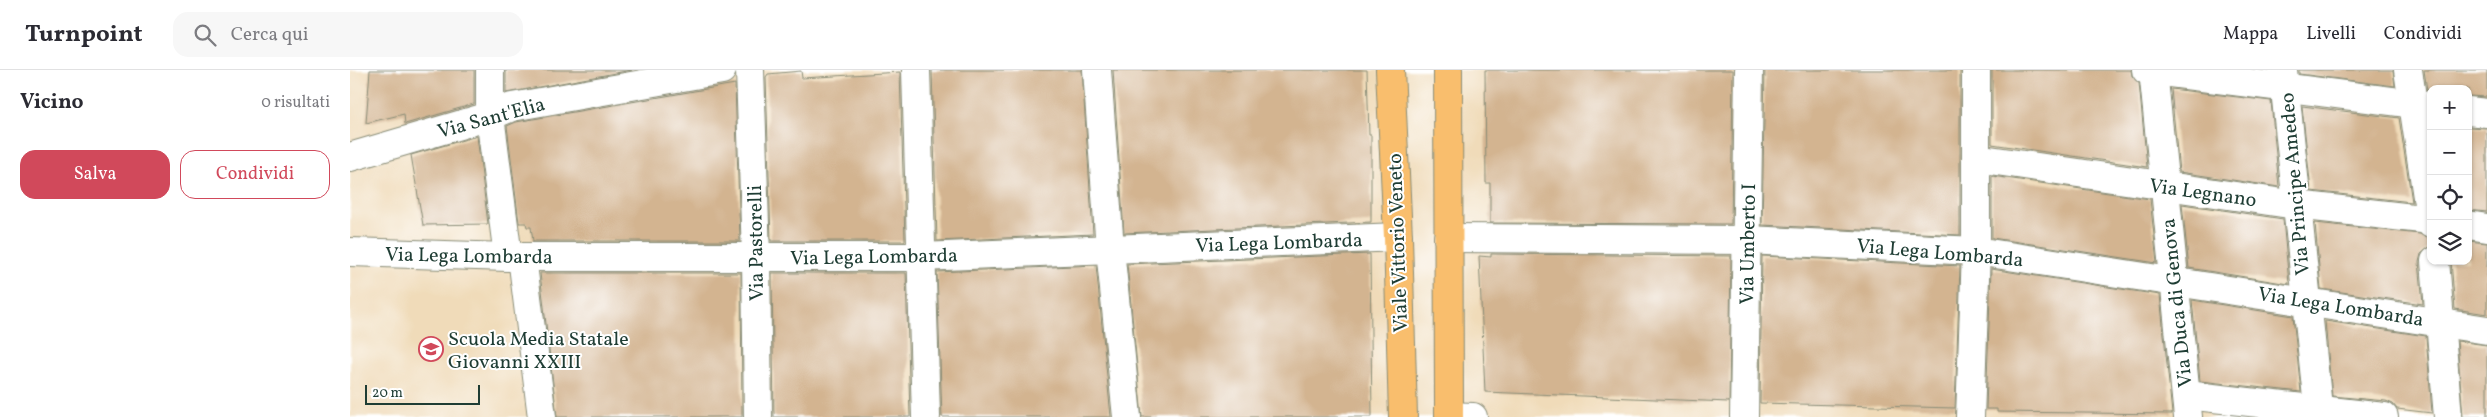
<!DOCTYPE html>
<html lang="it">
<meta charset="utf-8">
<style>
body{margin:0;font-family:Vollkorn,serif;background:#f7f7f7;color:#2b2b33}
.controls{position:absolute;right:15px;top:15px;display:grid;overflow:hidden;border-radius:10px;box-shadow:0 1px 4px #0004}
.controls button{width:45px;height:45px;display:grid;place-items:center;padding:0;border:0;border-bottom:1px solid #e1e1e2;background:#fff;color:#2b2b33;font:25px sans-serif}
.scale{position:absolute;left:15px;bottom:12px;width:115px;box-sizing:border-box;padding-left:5px;border:2px solid #1f3d34;border-top:0;font-size:14px;line-height:18px;white-space:nowrap;color:#1f3d34;-webkit-text-stroke:4px #fff;paint-order:stroke}
.list{margin:0;padding:0;list-style:none}
h2{display:flex;justify-content:space-between;align-items:center;height:65px;margin:0;padding:0 20px;font-size:21px}
h2 small{font-size:16px;font-weight:400;color:#7c7c81}
.actions{display:flex;gap:10px;padding:15px 20px}
.actions a{flex:1;padding:11px 0;border:1px solid #d1495b;border-radius:15px;text-align:center;font-size:18px;color:#d1495b}
.actions .main{background:#d1495b;color:#fff}
.icon{flex:none;width:28px;height:28px;fill:none;stroke:currentColor;stroke-width:2;stroke-linecap:round;stroke-linejoin:round}
.map{position:relative;flex:none;width:2137px;height:347px;overflow:hidden}
header{display:flex;align-items:center;gap:30px;box-sizing:border-box;height:70px;padding:0 25px;background:#fff;border-bottom:1px solid #e1e1e2}
header strong{font-size:24px}
nav{display:flex;gap:28px;margin-inline-start:auto;font-size:18px}
.search{width:350px;height:45px;background:#f7f7f7;display:flex;align-items:center;gap:12px;box-sizing:border-box;padding:0 18px;border-radius:15px;color:#7c7c81;font-size:19px}
main{display:flex}
aside{flex:1;background:#fff}
.map>svg:first-child{display:block}
.building{fill:#d3b490}
.lines{fill:none;stroke-linecap:round;stroke-linejoin:round}
.minor-casing{stroke:#888c76;stroke-width:30}
.major-casing{stroke:#888c76;stroke-width:30}
.minor{stroke:#fff;stroke-width:28}
.major{stroke:#f9be6d;stroke-width:28}
.labels{text-anchor:middle;stroke-width:4;stroke-linejoin:round;paint-order:stroke}
.street-label{font-size:20px;fill:#1f3d34;stroke:#fff}
.poi-label{font-size:20px;fill:#1f3d34;stroke:#fff;text-anchor:start}
</style>
<header>
<strong>Turnpoint</strong>
<div class="search"><svg class="icon" aria-label="search" viewBox="0 0 24 24"><circle cx="10" cy="10" r="6"/><path d="M15 15l6 6"/></svg>Cerca qui</div>
<nav><a>Mappa</a><a>Livelli</a><a>Condividi</a></nav>
</header>
<main>
<aside>
<h2>Vicino<small>0 risultati</small></h2>
<ul class="list">
</ul>
<div class="actions"><a class="main">Salva</a><a>Condividi</a></div>
</aside>
<div class="map">
<svg width="2137" height="347" viewBox="0 0 2137 347">
<rect width="100%" height="100%" fill="#fff"/>
<filter id="ink" filterUnits="userSpaceOnUse"><feTurbulence type="fractalNoise" baseFrequency=".02" numOctaves="2"/><feDisplacementMap in="SourceGraphic" scale="10" xChannelSelector="R" yChannelSelector="G"/><feConvolveMatrix kernelMatrix="1 2 1 2 8 2 1 2 1" color-interpolation-filters="sRGB"/></filter>
<filter id="wash" filterUnits="userSpaceOnUse"><feTurbulence type="fractalNoise" baseFrequency=".0096" numOctaves="4" result="noise"/><feDisplacementMap in="SourceGraphic" scale="20" xChannelSelector="R" yChannelSelector="G"/><feGaussianBlur stdDeviation="1.12" result="paint"/><feColorMatrix in="noise" values="0 0 0 0 0 0 0 0 0 0 0 0 0 0 0 0 0 1.4 0 .05"/><feComposite in="paint" operator="in"/></filter>
<g filter="url(#wash)">
<rect width="100%" height="100%" fill="#f0dbb9"/>
<g id="blocks">
<!-- building -->
<g class="building">
<polygon points="20,0 124,0 124,34 55,54 54,44 16,53"/>
<polygon points="156,0 282,0 156,23"/>
<polygon points="582,0 732,0 743,164 587,171"/>
<polygon points="763,0 1017,0 1019,65 1021,65 1021,152 774,163"/>
<polygon points="1135,0 1383,0 1381,154 1140,153 1140,113 1136,113"/>
<polygon points="1415,0 1610,0 1610,165 1412,155"/>
<polygon points="1642,0 1781,0 1782,6 1789,13 1797,97 1642,74"/>
<polygon points="1949,0 2043,0 2045,16 1949,4"/>
<polygon points="2074,0 2137,0 2137,27 2118,26 2118,19 2077,20"/>
<polygon points="451,1 452,8 550,2 555,171 421,171 416,7 418,4"/>
<polygon points="385,14 390,171 183,171 181,157 177,157 176,153 169,153 157,56 166,52"/>
<polygon points="1821,19 1921,31 1929,117 1829,102"/>
<polygon points="1952,36 2049,48 2062,132 1961,121"/>
<polygon points="2118,57 2137,58 2137,142 2118,140"/>
<polygon points="127,66 138,154 73,155 61,85"/>
<polygon points="1642,106 1800,129 1807,193 1642,168"/>
<polygon points="1832,134 1933,149 1939,214 1839,198"/>
<polygon points="1965,153 2070,164 2081,169 2081,176 2071,184 2069,192 2073,234 1971,219"/>
<polygon points="2118,171 2137,173 2137,244 2105,239 2101,191 2118,191"/>
<polygon points="1020,184 1022,347 792,347 777,194"/>
<polygon points="1141,184 1381,186 1379,332 1135,322 1129,186 1141,187"/>
<polygon points="1412,186 1610,196 1605,338 1410,333"/>
<polygon points="746,195 761,347 592,347 587,202"/>
<polygon points="1641,199 1810,225 1822,344 1647,342 1647,339 1636,339"/>
<polygon points="190,203 391,203 392,347 207,347"/>
<polygon points="422,203 556,203 560,347 424,347"/>
<polygon points="1842,230 1943,246 1951,322 1850,311"/>
<polygon points="1975,251 2076,266 2082,343 2047,339 2043,334 2036,331 1982,326"/>
<polygon points="2107,271 2137,275 2137,347 2113,347"/>
</g>
</g>
</g>
<g filter="url(#ink)">
<use href="#blocks" fill-opacity="0" stroke="#888c76" stroke-width="1"/>
<g class="lines">
<defs>
<g id="minor">
<polyline points="140,0 140,46 158,187"/>
<polyline points="400,0 406,187 408,347"/>
<polyline points="566,0 576,347"/>
<polyline points="747,0 760,179 777,347"/>
<polyline points="1796,0 2081,36"/>
<polyline points="1803,0 1838,347"/>
<polyline points="1933,0 1969,347"/>
<polyline points="2058,0 2081,154"/>
<polyline points="2118,41 2137,43"/>
<polyline points="0,87 140,46 162,37 372,0"/>
<polyline points="1626,88 1946,135 2081,150"/>
<polyline points="2118,155 2137,158"/>
<polyline points="1098,168 1397,170 1626,181 2137,260"/>
<polyline points="0,182 158,187 571,187 1048,167"/>
<polyline points="172,187 192,347"/>
<polyline points="2085,191 2098,347"/>
<polyline points="1836,325 2034,347"/>
<polyline points="1099,346 1123,347"/>
<polyline points="1394,347 1399,0"/>
<polyline points="1620,347 1626,181 1626,0"/>
</g>
<g id="major">
<polyline points="1040,0 1048,167 1053,347"/>
<polyline points="1098,0 1099,347"/>
</g>
</defs>
<!-- minor casing -->
<use href="#minor" class="minor-casing"/>
<!-- major casing -->
<use href="#major" class="major-casing"/>
<!-- minor -->
<use href="#minor" class="minor"/>
<!-- major -->
<use href="#major" class="major"/>
</g>
</g>
<!-- icons -->
<defs>
<symbol id="school-ring" viewBox="-11 -11 22 22"><circle r="9.5" fill="#fff" stroke="#d1495b" stroke-width="1.5"/><path d="M0-5L7-2L0 1L-7-2ZM-4 1L0 2.5L4 1V4Q0 6-4 4Z" fill="#d1495b"/></symbol>
</defs>
<g fill-rule="evenodd">
<use href="#school-ring" x="67" y="265" width="28" height="28"/>
</g>
<g class="labels">
<!-- street labels -->
<g class="street-label">
<text transform="translate(141 47) rotate(-15)" y="7">Via Sant'Elia</text>
<text transform="translate(1944 114) rotate(-95)" y="7">Via Principe Amedeo</text>
<text transform="translate(1853 122) rotate(8)" y="7">Via Legnano</text>
<text transform="translate(929 172) rotate(-2)" y="7">Via Lega Lombarda</text>
<text transform="translate(405 173) rotate(-91)" y="7">Via Pastorelli</text>
<text transform="translate(1047 173) rotate(-92)" y="7">Viale Vittorio Veneto</text>
<text transform="translate(1397 174) rotate(-89)" y="7">Via Umberto I</text>
<text transform="translate(1590 182) rotate(5)" y="7">Via Lega Lombarda</text>
<text transform="translate(119 185) rotate(1)" y="7">Via Lega Lombarda</text>
<text transform="translate(524 186) rotate(-1)" y="7">Via Lega Lombarda</text>
<text transform="translate(1826 233) rotate(-96)" y="7">Via Duca di Genova</text>
<text transform="translate(1991 236) rotate(9)" y="7">Via Lega Lombarda</text>
</g>
<!-- poi labels -->
<g class="poi-label">
<text x="98" y="275">Scuola Media Statale<tspan x="98" dy="23">Giovanni XXIII</tspan></text>
</g>
</g>
</svg>
<div class="controls">
<button>+</button>
<button>−</button>
<button><svg class="icon" aria-label="locate" viewBox="0 0 24 24"><circle cx="12" cy="12" r="6"/><path d="M12 2v4M12 18v4M2 12h4M18 12h4"/></svg></button>
<button><svg class="icon" aria-label="layers" viewBox="0 0 24 24"><path d="M12 4l9 5-9 5-9-5zM3 14l9 5 9-5"/></svg></button>
</div>
<div class="scale">20 m</div>
</div>
</main>
